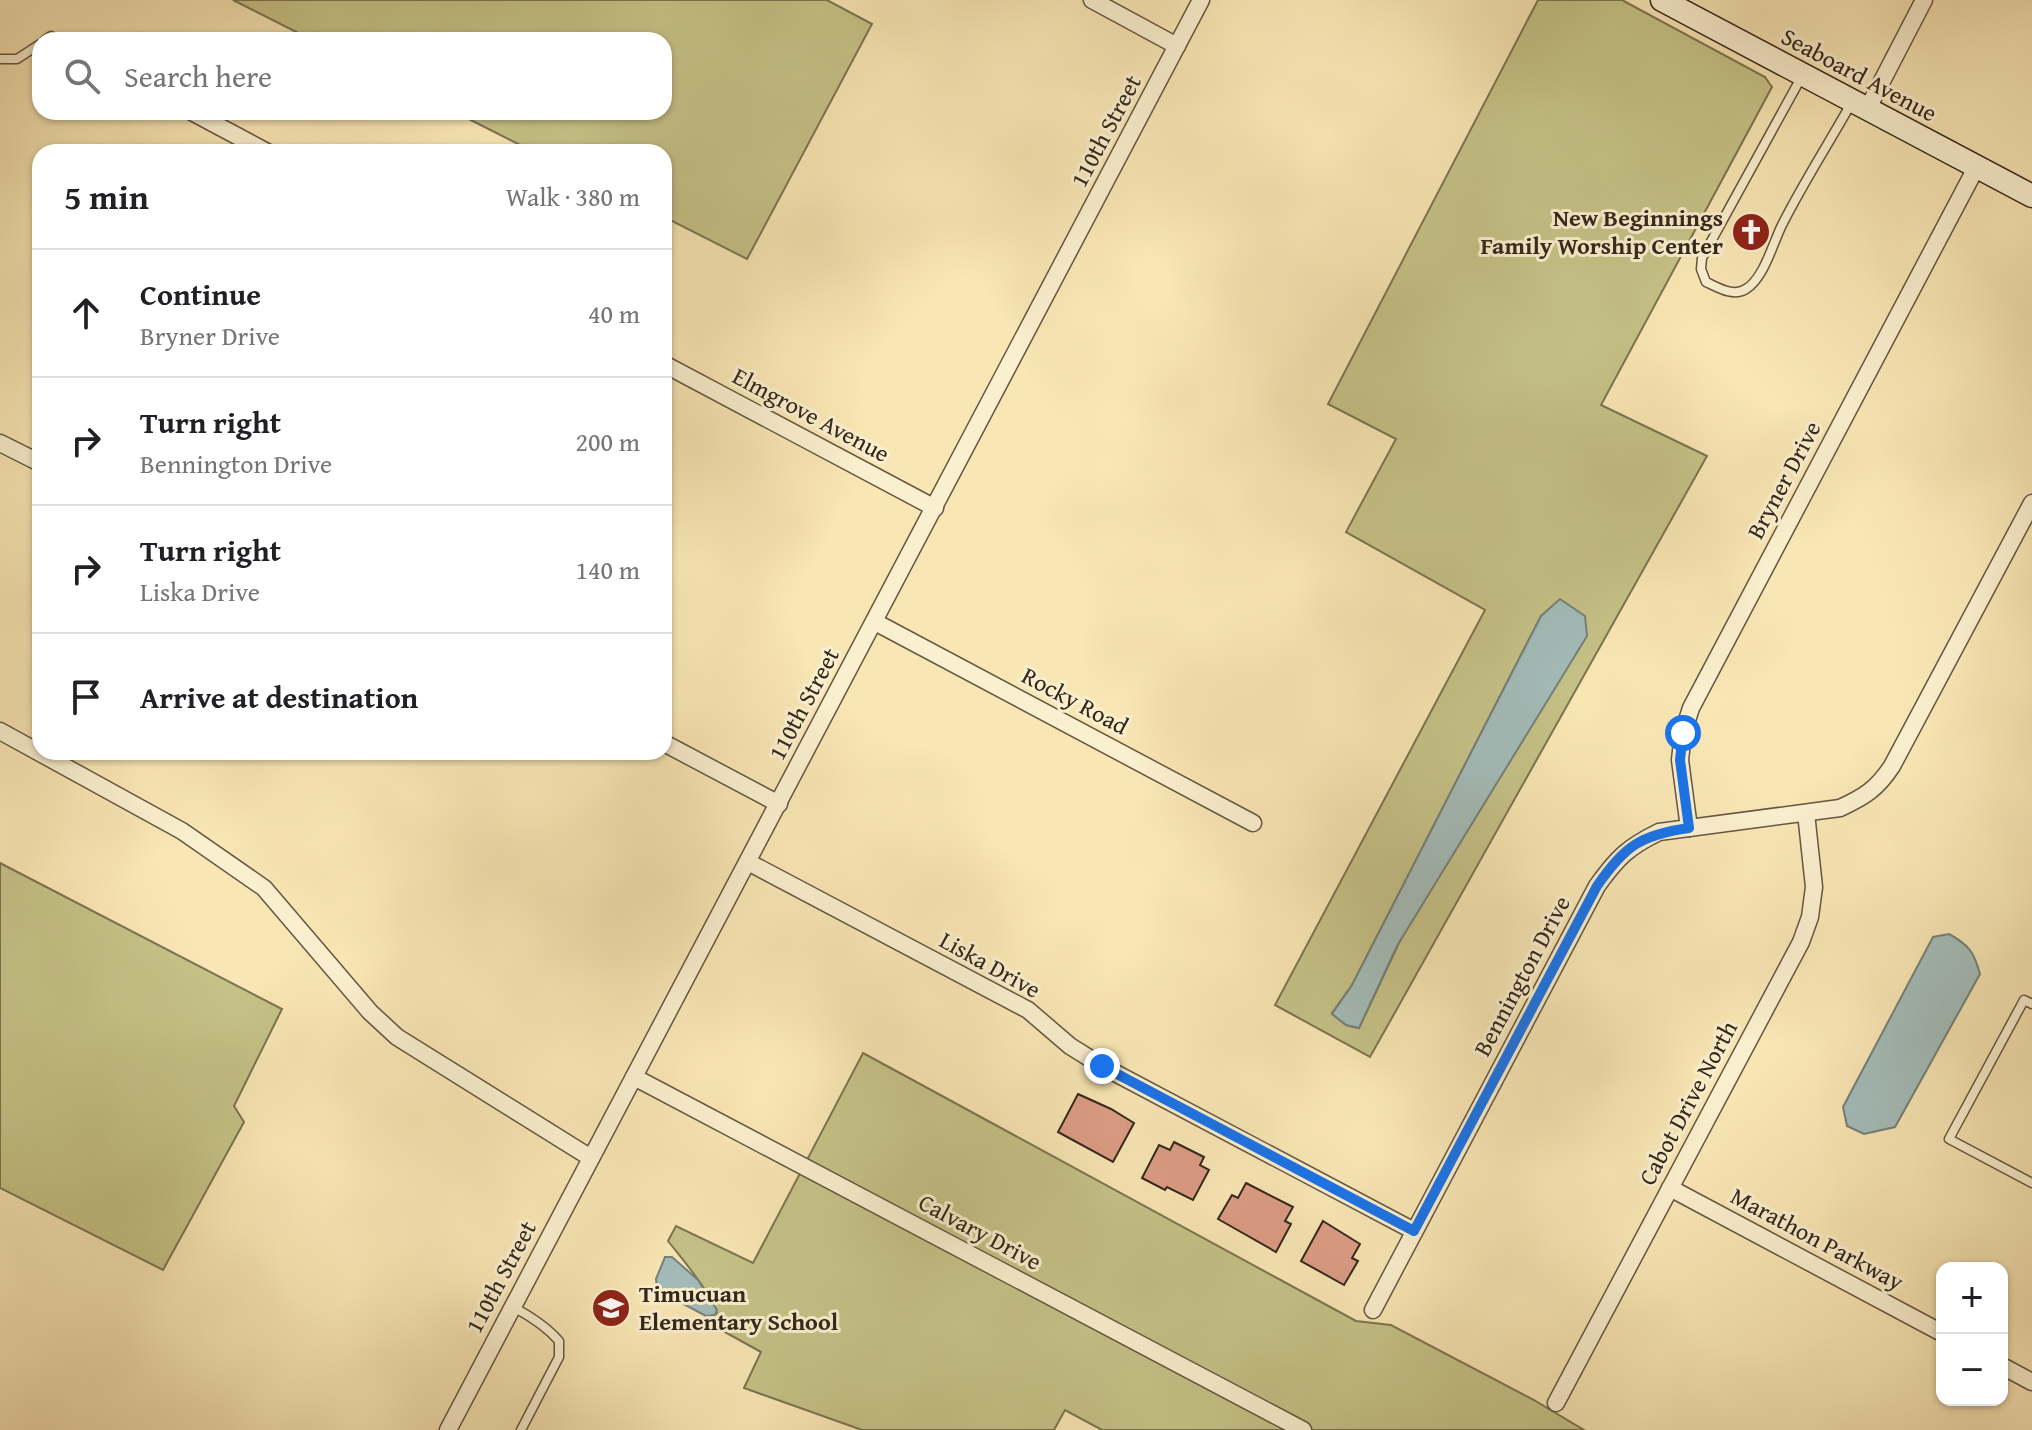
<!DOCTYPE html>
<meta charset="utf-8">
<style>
body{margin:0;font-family:"Gentium Book Plus",serif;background:#f2f2f2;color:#202124}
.controls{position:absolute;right:24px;bottom:24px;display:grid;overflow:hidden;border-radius:16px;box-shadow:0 2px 6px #0004}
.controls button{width:72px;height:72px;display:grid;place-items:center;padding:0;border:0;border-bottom:2px solid #e0e0e0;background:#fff;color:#202124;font:40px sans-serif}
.stop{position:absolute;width:24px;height:24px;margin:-18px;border:6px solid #1a73e8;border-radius:50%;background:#fff}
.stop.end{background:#1a73e8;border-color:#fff;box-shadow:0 2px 8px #0008}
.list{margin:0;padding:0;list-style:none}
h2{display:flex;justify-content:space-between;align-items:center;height:104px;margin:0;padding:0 32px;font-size:34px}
h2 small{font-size:26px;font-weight:400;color:#757577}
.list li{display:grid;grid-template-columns:52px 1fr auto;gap:24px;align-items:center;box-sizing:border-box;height:128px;padding:0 32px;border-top:2px solid #e0e0e0}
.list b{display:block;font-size:30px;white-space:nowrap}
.list p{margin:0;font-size:26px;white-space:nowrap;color:#757577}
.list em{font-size:26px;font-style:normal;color:#757577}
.icon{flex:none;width:44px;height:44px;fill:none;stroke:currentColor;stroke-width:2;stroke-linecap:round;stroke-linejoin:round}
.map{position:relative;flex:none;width:2032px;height:1430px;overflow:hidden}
.search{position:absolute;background:#fff;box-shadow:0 2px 6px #0004;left:32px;top:32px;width:640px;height:88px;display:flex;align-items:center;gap:20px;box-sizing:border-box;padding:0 28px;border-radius:24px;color:#757577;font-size:30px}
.panel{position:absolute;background:#fff;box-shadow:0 2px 6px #0004;left:32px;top:144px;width:640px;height:616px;border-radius:24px}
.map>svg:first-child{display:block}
.green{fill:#c5c287;stroke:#7c7451;stroke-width:2;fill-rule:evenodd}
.water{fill:#a3bcb9;stroke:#76807a;stroke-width:2}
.building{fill:#dc9d85;stroke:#33271b;stroke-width:2}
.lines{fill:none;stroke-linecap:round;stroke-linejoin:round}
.lane-casing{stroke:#645741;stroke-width:11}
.street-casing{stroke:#645741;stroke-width:19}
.secondary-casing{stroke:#33271b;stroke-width:25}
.lane{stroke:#faefce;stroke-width:8}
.street{stroke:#faefce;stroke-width:16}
.secondary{stroke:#faefce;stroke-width:22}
.route{stroke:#1a73e8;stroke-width:10}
.labels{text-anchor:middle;stroke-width:6;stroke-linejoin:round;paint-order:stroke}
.street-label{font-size:24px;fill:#33271b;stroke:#faefce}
.poi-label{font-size:24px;font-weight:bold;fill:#33271b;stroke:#faefce;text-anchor:end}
</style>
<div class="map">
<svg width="2032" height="1430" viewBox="0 0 2032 1430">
<rect width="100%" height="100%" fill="#f8e6b4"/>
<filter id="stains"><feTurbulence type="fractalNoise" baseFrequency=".0025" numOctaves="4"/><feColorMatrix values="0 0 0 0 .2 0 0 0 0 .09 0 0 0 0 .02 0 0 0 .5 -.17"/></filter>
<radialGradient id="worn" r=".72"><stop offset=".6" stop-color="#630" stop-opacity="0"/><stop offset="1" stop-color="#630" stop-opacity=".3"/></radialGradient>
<!-- green -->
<g class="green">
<polygon points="233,0 827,0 872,24 747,259 664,217 664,152 534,152 455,112 664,112 664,40 312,40"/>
<path d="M 1538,0 L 1622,0 L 1765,77 L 1772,87 L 1601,405 L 1707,456 L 1370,1057 L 1275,1005 L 1485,610 L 1346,532 L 1396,439 L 1328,404 ZM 1561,599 L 1359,1028 L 1346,1025 L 1332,1013 L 1352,985 L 1541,616 Z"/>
<polygon points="0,863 282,1009 234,1106 244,1122 163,1270 0,1188"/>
<path d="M 863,1053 L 1356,1321 L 1391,1325 L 1534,1400 L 1584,1430 L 1102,1430 L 1065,1410 L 1054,1430 L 862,1430 L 744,1388 L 761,1352 L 723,1331 C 713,1294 691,1270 668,1241 L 676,1226 L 753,1263 Z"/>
</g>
<!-- water -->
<g class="water">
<polygon points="1560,599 1585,616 1587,636 1397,946 1359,1028 1346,1025 1332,1014 1352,985 1541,616"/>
<path d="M 1949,934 C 1969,945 1974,952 1980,974 L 1895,1127 L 1864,1134 L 1847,1126 L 1843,1107 L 1933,937 Z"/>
<polygon points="665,1257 672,1257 698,1280 717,1310 715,1315 706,1316 657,1290 656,1279"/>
</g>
<!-- building -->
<g class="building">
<polygon points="1078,1094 1111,1109 1134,1123 1113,1162 1058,1132"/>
<polygon points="1174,1142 1204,1157 1200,1165 1209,1170 1193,1200 1167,1187 1165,1190 1142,1178 1159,1145 1170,1150"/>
<polygon points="1246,1183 1293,1207 1285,1221 1291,1224 1276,1252 1218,1219 1232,1195 1238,1198"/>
<polygon points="1323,1221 1360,1244 1352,1258 1358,1261 1344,1285 1301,1261"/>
</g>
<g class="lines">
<defs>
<g id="lane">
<polyline points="45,40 51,36 58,40"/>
<polyline points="0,59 17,59 40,44"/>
<path d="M 1802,76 L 1702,258 L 1701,269 L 1706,282 C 1719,288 1733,297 1746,289 C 1764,278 1773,243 1782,225 C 1803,183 1829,143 1852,102"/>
<polyline points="2032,1004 2024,1000 1949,1139 2032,1183"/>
<path d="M 513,1307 C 530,1316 546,1326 559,1341 L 559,1357 L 521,1430"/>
</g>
<g id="street">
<polyline points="1092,0 1177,46"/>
<polyline points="1867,110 1924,0"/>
<polyline points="192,112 267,152"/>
<polyline points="664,364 935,508"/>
<polyline points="0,443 40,463"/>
<polyline points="875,622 1253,823"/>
<polyline points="0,731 182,831 264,888 370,1012 397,1037 591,1158"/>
<polyline points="664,743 779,804"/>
<polyline points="1689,828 1680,760 1683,733 1691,708 1977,166"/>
<polyline points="748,862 1028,1010 1070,1046 1102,1066 1414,1231"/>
<polyline points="634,1077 1303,1430"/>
<polyline points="1670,1188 1942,1333"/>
<path d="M 1373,1310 L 1597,886 C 1617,858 1628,847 1659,832 L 1840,808 C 1864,797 1877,789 1892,766 L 2032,503"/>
<polyline points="2002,1366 2032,1382"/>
<polyline points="1556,1403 1801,942 1810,917 1814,887 1806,813"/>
<polyline points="448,1430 1201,0"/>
</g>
<polyline id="secondary" points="1662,0 2032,196"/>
</defs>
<!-- lane casing -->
<use href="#lane" class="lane-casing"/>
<!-- street casing -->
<use href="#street" class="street-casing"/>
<!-- secondary casing -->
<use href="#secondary" class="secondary-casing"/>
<!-- lane -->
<use href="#lane" class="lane"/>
<!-- street -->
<use href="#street" class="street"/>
<!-- secondary -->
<use href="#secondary" class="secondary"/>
</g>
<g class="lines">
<!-- route -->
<path class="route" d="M 1102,1066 L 1414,1231 L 1597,886 C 1625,846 1640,835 1689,828 L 1680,760 L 1683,733"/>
</g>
<!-- icons -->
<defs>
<symbol id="church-disc" viewBox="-11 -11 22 22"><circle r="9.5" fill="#8f2418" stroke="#faefce"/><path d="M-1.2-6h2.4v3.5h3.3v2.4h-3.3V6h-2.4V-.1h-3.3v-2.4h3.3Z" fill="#fff"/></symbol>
<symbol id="school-disc" viewBox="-11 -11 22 22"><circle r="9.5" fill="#8f2418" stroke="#faefce"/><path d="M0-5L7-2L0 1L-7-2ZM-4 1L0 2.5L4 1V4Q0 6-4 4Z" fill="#fff"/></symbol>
</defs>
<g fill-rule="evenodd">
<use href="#church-disc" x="1729" y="210" width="44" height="44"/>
<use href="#school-disc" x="589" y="1286" width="44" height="44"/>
</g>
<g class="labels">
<!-- street labels -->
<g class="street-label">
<text transform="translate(1859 75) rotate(28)" y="8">Seaboard Avenue</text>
<text transform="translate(1106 131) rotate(-62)" y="8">110th Street</text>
<text transform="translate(811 415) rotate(28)" y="8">Elmgrove Avenue</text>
<text transform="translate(1784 480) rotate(-62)" y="8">Bryner Drive</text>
<text transform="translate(1075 701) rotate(28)" y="8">Rocky Road</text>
<text transform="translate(804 704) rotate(-62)" y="8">110th Street</text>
<text transform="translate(990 965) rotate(29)" y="8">Liska Drive</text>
<text transform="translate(1522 976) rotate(-62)" y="8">Bennington Drive</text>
<text transform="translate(1688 1103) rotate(-62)" y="8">Cabot Drive North</text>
<text transform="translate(980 1232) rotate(28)" y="8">Calvary Drive</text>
<text transform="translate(1817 1239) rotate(28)" y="8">Marathon Parkway</text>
<text transform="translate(501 1277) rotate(-62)" y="8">110th Street</text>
</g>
<!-- poi labels -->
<g class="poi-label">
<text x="1723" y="226">New Beginnings<tspan x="1723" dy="28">Family Worship Center</tspan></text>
<text x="639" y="1302" text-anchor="start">Timucuan<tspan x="639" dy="28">Elementary School</tspan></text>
</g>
</g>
<rect width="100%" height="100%" filter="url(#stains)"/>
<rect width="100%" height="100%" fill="url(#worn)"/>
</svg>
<div class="controls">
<button>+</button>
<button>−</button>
</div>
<div class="stop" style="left:1683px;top:733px"></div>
<div class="stop end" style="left:1102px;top:1066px"></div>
<div class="search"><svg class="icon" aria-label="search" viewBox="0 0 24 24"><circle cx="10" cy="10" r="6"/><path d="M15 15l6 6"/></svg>Search here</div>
<section class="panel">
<h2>5 min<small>Walk · 380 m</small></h2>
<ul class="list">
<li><svg class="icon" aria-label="ahead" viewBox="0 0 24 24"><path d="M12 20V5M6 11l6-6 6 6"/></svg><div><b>Continue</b><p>Bryner Drive</p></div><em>40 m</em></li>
<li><svg class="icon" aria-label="right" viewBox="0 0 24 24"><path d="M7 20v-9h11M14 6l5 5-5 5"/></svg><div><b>Turn right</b><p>Bennington Drive</p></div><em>200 m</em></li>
<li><svg class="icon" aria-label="right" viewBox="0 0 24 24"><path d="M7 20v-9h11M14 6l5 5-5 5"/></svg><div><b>Turn right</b><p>Liska Drive</p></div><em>140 m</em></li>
<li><svg class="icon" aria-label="arrive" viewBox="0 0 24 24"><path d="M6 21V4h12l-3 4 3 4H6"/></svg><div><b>Arrive at destination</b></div></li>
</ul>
</section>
</div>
